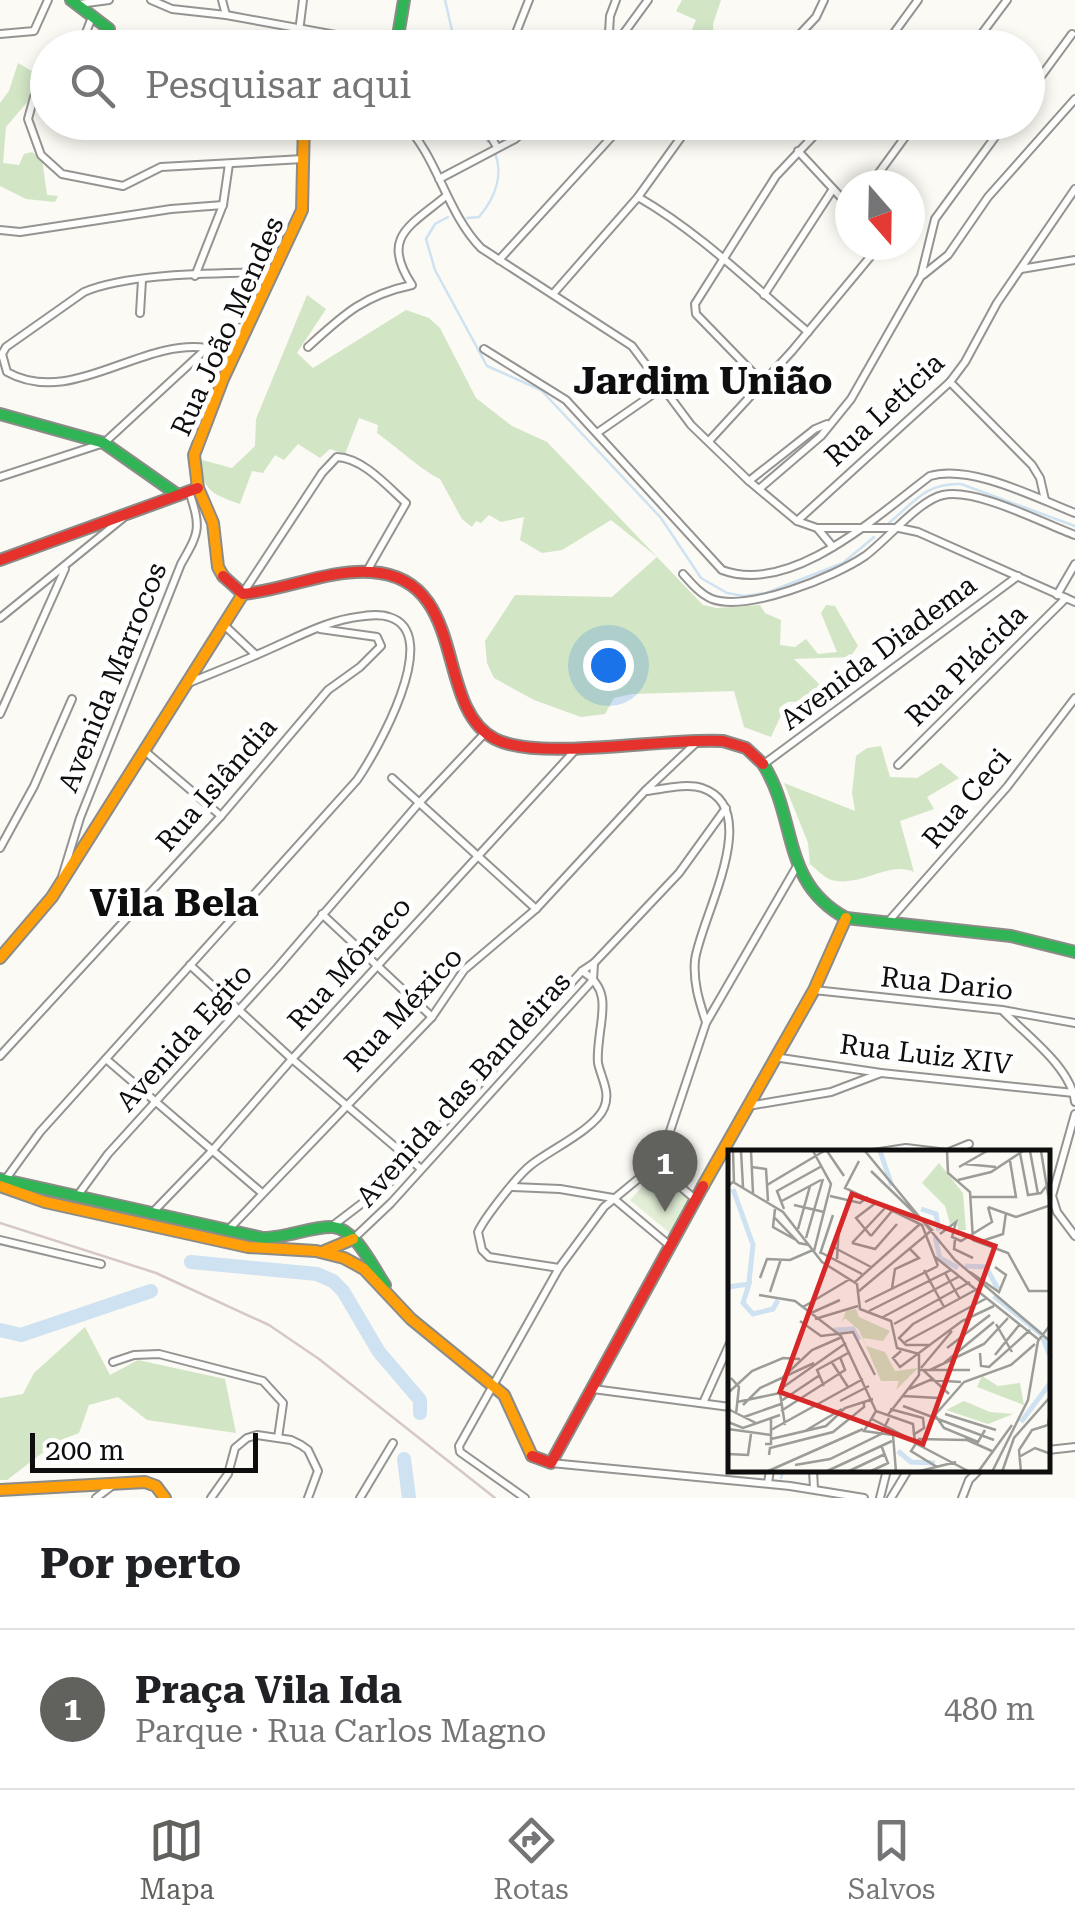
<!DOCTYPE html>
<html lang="pt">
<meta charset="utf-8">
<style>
body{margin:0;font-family:"Roboto Serif",serif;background:#f2f2f2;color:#202124}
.compass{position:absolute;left:835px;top:170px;width:90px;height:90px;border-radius:50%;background:#fff;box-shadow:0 5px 15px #0003;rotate:160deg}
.scale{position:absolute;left:30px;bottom:25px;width:228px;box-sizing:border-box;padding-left:10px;border:5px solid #0e0e0e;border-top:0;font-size:28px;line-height:35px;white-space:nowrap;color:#0e0e0e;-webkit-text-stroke:8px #fff;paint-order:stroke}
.you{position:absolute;left:608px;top:665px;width:35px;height:35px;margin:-25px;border:8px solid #fff;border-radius:50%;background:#1a73e8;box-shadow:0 0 0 15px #1a73e833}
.badge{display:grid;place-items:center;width:65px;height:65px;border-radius:50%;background:#61615e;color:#fff;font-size:32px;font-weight:700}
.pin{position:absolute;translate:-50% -82px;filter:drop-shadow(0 2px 5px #0008)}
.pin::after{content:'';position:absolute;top:52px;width:35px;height:30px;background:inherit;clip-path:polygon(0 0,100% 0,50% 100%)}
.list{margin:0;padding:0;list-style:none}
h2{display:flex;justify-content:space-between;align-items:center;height:130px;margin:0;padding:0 40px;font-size:42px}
h2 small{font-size:32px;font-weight:400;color:#757577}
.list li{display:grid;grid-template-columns:65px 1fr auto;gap:30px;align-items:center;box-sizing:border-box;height:160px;padding:0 40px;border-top:2px solid #e0e0e0}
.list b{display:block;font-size:38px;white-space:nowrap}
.list p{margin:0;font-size:32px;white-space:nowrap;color:#757577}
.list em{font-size:32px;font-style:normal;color:#757577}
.icon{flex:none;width:55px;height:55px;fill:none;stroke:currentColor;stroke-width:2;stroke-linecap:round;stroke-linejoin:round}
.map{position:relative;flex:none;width:1075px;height:1498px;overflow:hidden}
.search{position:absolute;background:#fff;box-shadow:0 5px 15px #0003;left:30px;right:30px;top:30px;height:110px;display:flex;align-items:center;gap:25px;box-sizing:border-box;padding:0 35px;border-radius:55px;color:#757577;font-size:38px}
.sheet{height:290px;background:#fff}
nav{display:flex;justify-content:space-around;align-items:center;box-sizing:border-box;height:140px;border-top:2px solid #e0e0e0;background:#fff;font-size:28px;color:#757577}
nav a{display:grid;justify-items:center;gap:5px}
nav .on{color:#61615e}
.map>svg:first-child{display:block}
.green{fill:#e2eed6}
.forest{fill:#d2e5c5}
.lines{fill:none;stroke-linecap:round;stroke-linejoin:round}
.stream{stroke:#cee2f1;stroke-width:2.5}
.river{stroke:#cee2f1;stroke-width:14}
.street-casing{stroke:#959492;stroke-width:10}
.fast-casing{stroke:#8b8b88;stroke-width:14}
.slow-casing{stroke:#8b8b88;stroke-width:14}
.jam-casing{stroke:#8b8b88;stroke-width:14}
.street{stroke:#fefefd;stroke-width:6}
.fast{stroke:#30b455;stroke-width:10}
.slow{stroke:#ff9f0a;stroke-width:10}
.jam{stroke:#e5322d;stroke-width:10}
.rail{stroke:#d6c8c6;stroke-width:2.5}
.labels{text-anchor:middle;stroke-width:10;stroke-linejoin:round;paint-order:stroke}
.street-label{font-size:28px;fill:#0e0e0e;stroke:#fff}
.district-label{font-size:38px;font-weight:bold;fill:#0e0e0e;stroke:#fff}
.inset-river{fill:none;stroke:#cee2f1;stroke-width:5}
.inset-road{fill:none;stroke:#9c9c98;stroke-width:2.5}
.view{fill:#d62828;fill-opacity:0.15;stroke:#d62828;stroke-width:5}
.inset-edge{fill:none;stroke:#0e0e0e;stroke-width:5}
</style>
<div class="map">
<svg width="1075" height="1498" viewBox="0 0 1075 1498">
<rect width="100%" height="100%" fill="#fbfaf4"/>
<!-- green -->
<polygon class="green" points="658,1179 686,1196 689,1203 670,1233 630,1200 647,1182"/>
<!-- forest -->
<g class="forest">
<polygon points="682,0 721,0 713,24 714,47 692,47 686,44 696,20 676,11"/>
<polygon points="18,63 37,74 34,94 6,127 3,163 19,165 24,154 32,152 42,159 47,195 58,196 55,202 26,199 0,186 0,103 9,91"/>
<path d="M 307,295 L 326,309 L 297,353 L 313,368 L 406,310 L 429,318 L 440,328 L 476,398 L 512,426 L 547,442 L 703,605 L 717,608 L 760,605 L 765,613 L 781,620 L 780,645 L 795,647 L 806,639 L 818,654 L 837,652 L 821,613 L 826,605 L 835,606 L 858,646 L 850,657 L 794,659 L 835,700 L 787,702 L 771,737 L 744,727 L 734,691 L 632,694 L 614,698 L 605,714 L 581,717 L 534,700 L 494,678 L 487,663 L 485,641 L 515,595 L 612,597 L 657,557 L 611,520 L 562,550 L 542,553 L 520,540 L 524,517 L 501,522 L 489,515 L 481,523 L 476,521 L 472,527 L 462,519 L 440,479 C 425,473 393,444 377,433 L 378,425 L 359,418 L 345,454 L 330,449 L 320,458 L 298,444 L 284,460 L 275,455 L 263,473 L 252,471 L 240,504 C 215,495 200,491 202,460 L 232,468 L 255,446 L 256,419 Z"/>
<path d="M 881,746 L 890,777 L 917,778 L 941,763 L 959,778 L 927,797 L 934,809 L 900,821 L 914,872 C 887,860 859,890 829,879 C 823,876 815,868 810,864 L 808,843 L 784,783 L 855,811 L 852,793 L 856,756 L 867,748 Z"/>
<polygon points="85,1327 110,1375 138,1360 225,1379 236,1433 147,1420 118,1397 89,1405 79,1433 58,1441 7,1480 0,1480 0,1398 23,1394 34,1373"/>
</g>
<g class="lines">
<!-- stream -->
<g class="stream">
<polyline points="445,0 456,48"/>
<polyline points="476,122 488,142"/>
<polyline points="448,217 435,224 426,239 435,270 487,366 541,390 661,518 701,578 727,593 744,596 766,593 843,563 874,537"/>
<path d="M 467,218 L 479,217 C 494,199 504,176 495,153"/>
<path d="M 889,523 C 915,501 926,483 961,484 L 1075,526"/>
<polyline points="781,1478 783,1470"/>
</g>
<!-- river -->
<g class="river">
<polyline points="191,1262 317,1274 333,1281 343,1291 379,1352 420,1400 420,1413"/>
<polyline points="0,1330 21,1335 151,1291"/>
<polyline points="404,1459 409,1498"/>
</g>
<defs>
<g id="street">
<polyline points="151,0 172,9 226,15 396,46"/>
<polyline points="222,0 226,15"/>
<polyline points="79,4 109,0"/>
<polyline points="0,34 34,31 48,0"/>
<polyline points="80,48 92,17"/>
<polyline points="297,48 303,0"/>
<polyline points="510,48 529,0"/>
<polyline points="608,48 610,16 616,0"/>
<polyline points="613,48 648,0"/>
<polyline points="787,48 816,17 824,0"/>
<polyline points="883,48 918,0"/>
<polyline points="971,48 1007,0"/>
<polyline points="48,75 34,97 28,119 41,155 62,174 123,186 161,167 303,159"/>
<polyline points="1028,94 1072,34"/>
<path d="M 403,122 C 438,157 446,212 481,248 L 632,346 L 691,425 L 749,481 L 797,521 L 817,528 L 899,528 L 918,532 L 1075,602"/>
<polyline points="482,122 497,147"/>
<polyline points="798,151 850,207"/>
<polyline points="439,179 515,139 535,122"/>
<polyline points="870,185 916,122"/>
<path d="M 638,197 C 702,234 752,285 808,332"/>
<polyline points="0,230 20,232 171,209 223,205"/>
<polyline points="499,260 625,122"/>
<polyline points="1021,269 1075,260"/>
<polyline points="923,275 948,255 988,197 1075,99"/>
<polyline points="195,276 223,205 229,164"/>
<polyline points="553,294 638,197 692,122"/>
<polyline points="764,295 833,189"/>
<polyline points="140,313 142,280"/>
<path d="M 308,347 C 343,315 364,295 412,285 C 380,237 410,226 446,196"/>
<path d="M 207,348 C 140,338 72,408 7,372 L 2,354 L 6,347 L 84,292 C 131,272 219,274 272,272"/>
<path d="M 484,349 L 566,400 L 722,570 C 791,596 878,515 930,476 C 971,464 1036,498 1075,513"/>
<polyline points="950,382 1032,465 1040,478 1045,500"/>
<polyline points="763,383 696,314 695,304 776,176 827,122"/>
<polyline points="597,433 662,388"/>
<polyline points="709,441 792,351 880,245"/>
<polyline points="0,477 104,443 207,348 249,322"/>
<polyline points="749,481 815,429 827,424"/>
<polyline points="759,489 821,436 851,399 921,276 935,219 1006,122"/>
<polyline points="797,521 950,382 965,362 997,303 1075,189"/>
<polyline points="818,529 833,547"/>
<path d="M 683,574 C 691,583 700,594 712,599 C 748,612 834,577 865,556 C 887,540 919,500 943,495 C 977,488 1042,523 1075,535"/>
<path d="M 243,593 L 322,473 L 337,457 C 363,458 388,487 406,503 L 367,571"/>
<polyline points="1057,595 1075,564"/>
<polyline points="0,618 123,518"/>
<polyline points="223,624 256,655"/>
<polyline points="0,714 65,569"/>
<polyline points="146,752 221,816"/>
<polyline points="764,764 1018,576"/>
<polyline points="898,765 1066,598"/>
<polyline points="392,778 536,909"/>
<path d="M 647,791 C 663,789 687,783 702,788 C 765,809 700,919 695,960 C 693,982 699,1001 706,1022"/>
<polyline points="0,848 34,786 72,699"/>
<path d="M 62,877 L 80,818 L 181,564 C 200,531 201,528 189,491"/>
<polyline points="322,914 432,1017"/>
<polyline points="887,923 1007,787 1075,698"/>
<polyline points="190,965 292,1059 420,1168"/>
<polyline points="814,990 1002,1010 1075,1023"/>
<path d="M 1003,1011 C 1026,1035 1071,1067 1075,1102"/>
<polyline points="0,1056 221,816 328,690 360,667 381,646 377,637 320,629"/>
<polyline points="774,1057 881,1073 1074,1093"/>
<polyline points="106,1059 262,1193"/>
<polyline points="748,1106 831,1092 881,1073"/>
<polyline points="1075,1114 1052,1196 1057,1212 1075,1236"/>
<polyline points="873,1153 906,1148 947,1153"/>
<polyline points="947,1153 969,1144"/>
<polyline points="655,1165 695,1199"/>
<path d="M 5,1180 L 40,1132 L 357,780 C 375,754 445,633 389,617 C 378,613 362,616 351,618 C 323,623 297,637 272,648 C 244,661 215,672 186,684"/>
<polyline points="513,1187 560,1189 613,1198 669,1245"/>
<polyline points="78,1195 108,1154 277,968 419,803 485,733"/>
<polyline points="154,1211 211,1152 292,1059 578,747"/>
<polyline points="331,1227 390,1182 582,971 594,963 679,873 726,808"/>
<polyline points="229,1229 432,1017 464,970 536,909 645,791 698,741"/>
<polyline points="353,1239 391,1203 593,980 594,963"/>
<polyline points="0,1240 101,1264"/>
<path d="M 559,1268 L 489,1257 L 482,1250 L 478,1232 C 485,1217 518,1175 531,1165 C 550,1150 595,1129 604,1108 C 611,1092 601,1078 598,1063 C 597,1053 599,1042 600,1032 C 604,1006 607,986 582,971"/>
<polyline points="113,1362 134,1355 159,1354 263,1381 283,1403 278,1438"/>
<polyline points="593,1389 730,1407"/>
<polyline points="703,1403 730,1343"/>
<polyline points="1048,1450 1075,1447"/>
<polyline points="551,1463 790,1486 864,1498"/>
<polyline points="813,1470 814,1489"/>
<polyline points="768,1483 770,1470"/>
<polyline points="96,1498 113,1485"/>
<polyline points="211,1498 228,1474 235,1448 247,1438 257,1435 291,1440 301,1445 308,1450 318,1471 308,1498"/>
<polyline points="360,1498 393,1443"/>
<polyline points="525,1498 460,1452 459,1446 559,1268 604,1207 655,1165 662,1155 706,1023 797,866"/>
<polyline points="880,1498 887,1470"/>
<polyline points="891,1498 908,1470"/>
<polyline points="962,1498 969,1480 979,1470"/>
</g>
<g id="fast">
<polyline points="71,0 109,29 109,42 105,48"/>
<polyline points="396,48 404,0"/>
<polyline points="0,414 104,443 178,495"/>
<path d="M 763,764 C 798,819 780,882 846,918 L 1011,936 L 1075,952"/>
<path d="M 0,1179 L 263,1238 C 286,1238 313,1226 333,1227 C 356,1229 373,1268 385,1285"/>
</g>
<g id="slow">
<polyline points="223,576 218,567 213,523 198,488 194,455 223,379 302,210 304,122"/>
<polyline points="0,958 52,897 243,594"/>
<polyline points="0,1186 45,1202 248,1247 316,1251 344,1258 364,1269 411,1319 504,1395 532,1456"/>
<polyline points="703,1186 814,990 846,918"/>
<polyline points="322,1252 353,1239"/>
<polyline points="0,1490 145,1482 156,1486 165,1498"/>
</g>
<g id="jam">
<polyline points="0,560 198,488"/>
<path d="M 223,576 L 243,594 C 285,590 329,569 371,572 C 470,578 433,707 495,739 C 541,762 664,737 723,741 L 746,748 L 763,764"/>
<polyline points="532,1456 551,1463 703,1186"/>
</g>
</defs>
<!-- street casing -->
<use href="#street" class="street-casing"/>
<!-- fast casing -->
<use href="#fast" class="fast-casing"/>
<!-- slow casing -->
<use href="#slow" class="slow-casing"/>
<!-- jam casing -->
<use href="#jam" class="jam-casing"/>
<!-- street -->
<use href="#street" class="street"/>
<!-- fast -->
<use href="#fast" class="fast"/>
<!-- slow -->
<use href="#slow" class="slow"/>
<!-- jam -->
<use href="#jam" class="jam"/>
<!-- rail -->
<polyline class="rail" points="0,1223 156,1273 269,1325 319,1359 495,1498"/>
</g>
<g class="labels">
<!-- street labels -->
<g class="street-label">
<text transform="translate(227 326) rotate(-66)" y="10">Rua João Mendes</text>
<text transform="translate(884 409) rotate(-43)" y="10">Rua Letícia</text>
<text transform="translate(878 652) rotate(-37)" y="10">Avenida Diadema</text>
<text transform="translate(966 665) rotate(-45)" y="10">Rua Plácida</text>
<text transform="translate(112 677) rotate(-68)" y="10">Avenida Marrocos</text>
<text transform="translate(216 784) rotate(-49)" y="10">Rua Islândia</text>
<text transform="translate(966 798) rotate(-50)" y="10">Rua Ceci</text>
<text transform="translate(349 963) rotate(-48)" y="10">Rua Mônaco</text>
<text transform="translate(947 983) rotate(6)" y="10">Rua Dario</text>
<text transform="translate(403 1009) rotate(-47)" y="10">Rua México</text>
<text transform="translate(184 1037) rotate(-48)" y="10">Avenida Egito</text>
<text transform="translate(926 1054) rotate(7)" y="10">Rua Luiz XIV</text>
<text transform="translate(463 1089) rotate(-48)" y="10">Avenida das Bandeiras</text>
</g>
<!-- district labels -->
<g class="district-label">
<text x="703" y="394">Jardim União</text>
<text x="174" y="916">Vila Bela</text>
</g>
</g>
<!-- overview -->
<g transform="translate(728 1150)">
<rect width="322" height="322" fill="#fbfaf4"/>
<path d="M 211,13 L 235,43 L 238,80 L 230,80 L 229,70 L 222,74 L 217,56 L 194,33 ZM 128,159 L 131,167 L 162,181 L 155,191 L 135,188 L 138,196 L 157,202 L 167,221 L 190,218 L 168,240 L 171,231 L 153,231 L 131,180 L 117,168 L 113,174 L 118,161 ZM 254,226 L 270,236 L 292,233 L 296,255 L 249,237 ZM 236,251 L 262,262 L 285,264 L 260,274 L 218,260 Z" fill="#d2e5c5"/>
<path class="inset-river" d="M 152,1 L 164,36M 5,39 L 25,95 L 21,132M 193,59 L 208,64 L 211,81M 207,87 L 212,108 L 230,118M 237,116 L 258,117 L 270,139M 0,137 L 21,134 L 15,153 L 25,164 L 45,159 L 50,150M 266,146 L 314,185 L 323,209M 106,180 L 125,179 L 131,190M 293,272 L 323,232M 170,301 L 183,312 L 207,313"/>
<path class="inset-road" d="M 5,1 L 6,33M 13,1 L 15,37M 23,1 L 25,43M 85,1 L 103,34 L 86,101M 99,1 L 116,26M 137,1 L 227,110 L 323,192M 219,1 L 220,23 L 242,42 L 245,90 L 280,103 L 301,141 L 323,141M 302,1 L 310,44M 313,1 L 322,56M 292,3 L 300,45 L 313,43 L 323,30M 131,11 L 117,38 L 194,75 L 210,116M 237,14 L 268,17M 24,17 L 38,19 L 40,51M 231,17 L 259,1M 230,30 L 263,22 L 295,1M 39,35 L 96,1M 0,36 L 5,32 L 55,62 L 94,112 L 129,134 L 132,159 L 163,171 L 169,198 L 191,204 L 191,225 L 159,266M 102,46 L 132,53 L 140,47M 243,47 L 288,47 L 282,11M 52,52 L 93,30M 66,55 L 96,62M 260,57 L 288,67 L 323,55M 47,59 L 45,77 L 68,90M 56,59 L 49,41 L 94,16M 46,67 L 71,93 L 81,95M 70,79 L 82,36M 212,84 L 228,72 L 224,87 L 233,91 L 264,72 L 260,57M 143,86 L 128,68 L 149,52M 143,86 L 164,61M 78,88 L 95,29M 227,90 L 226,99 L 245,108M 251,92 L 275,84 L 278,63M 124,93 L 147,99 L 169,74M 124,93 L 158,57M 105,97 L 143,117M 92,102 L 134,124M 92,104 L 105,65M 207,107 L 310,189M 109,109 L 111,76M 196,120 L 216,157M 242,122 L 271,142 L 278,125 L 267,117M 217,123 L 232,149M 32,128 L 39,109 L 62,110 L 85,100M 127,132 L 192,74M 164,138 L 167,119 L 191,108 L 182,99M 131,141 L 204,80 L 143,21M 42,142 L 53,109M 31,145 L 67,151 L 113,186 L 148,261M 137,152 L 210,116M 75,157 L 122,129M 141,161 L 223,120M 83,163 L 112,150M 155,167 L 232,126M 87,169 L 130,156M 72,171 L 93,186 L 125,182 L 147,225M 166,174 L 242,132M 268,174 L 284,202M 177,192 L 259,148M 203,195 L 178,195 L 171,188 L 185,174 L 251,138M 219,198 L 262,165M 173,201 L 165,208 L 172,217 L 234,171 L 266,156M 252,203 L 253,216 L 261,217 L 302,180M 267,205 L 292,174M 103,211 L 120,237M 215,214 L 266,172M 193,218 L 224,181M 192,220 L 242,220M 195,220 L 221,244M 202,220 L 256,194 L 280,168M 3,228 L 11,237 L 8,264M 53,229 L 84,200 L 114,187M 96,236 L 89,220 L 122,202M 54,238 L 118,193M 181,239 L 202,230 L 233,232M 0,243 L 24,221 L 55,208 L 72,209M 175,246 L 210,248M 53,251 L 92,225M 112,251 L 141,236M 9,252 L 52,243 L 57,275M 15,255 L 32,238 L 86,213M 175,256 L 266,290M 0,259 L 30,274M 162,259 L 195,268 L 196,278 L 185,285M 53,261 L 117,220 L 112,207M 217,264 L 268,280M 207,265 L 236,232 L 283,215 L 307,194M 207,265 L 216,278 L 250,292 L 257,280M 16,267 L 53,254M 144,269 L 184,290M 0,272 L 15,278 L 52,265M 0,279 L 43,285M 43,280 L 135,229M 77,281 L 114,259M 43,289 L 98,276 L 117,258 L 145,249M 237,289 L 266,302M 37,294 L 43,294 L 43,269M 0,304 L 20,305 L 23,284M 41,305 L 42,298 L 105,282 L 136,257 L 136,251M 291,307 L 307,298 L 323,304M 67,315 L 102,309 L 153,284 L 161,268M 209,317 L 183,301 L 191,289 L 238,290M 38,322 L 135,279M 97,322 L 164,291M 119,322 L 157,304M 141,322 L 160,313 L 153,295M 168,322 L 165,285 L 136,281 L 148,261 L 185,274 L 187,293 L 242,322M 188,322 L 228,312M 250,322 L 284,275M 264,322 L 300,250 L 310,191 L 323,174M 274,322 L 286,288 L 323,246M 293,322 L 291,300 L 304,280 L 320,275 L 323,253"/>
<path class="view" d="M 124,44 L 267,96 L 195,294 L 52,242 Z"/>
<rect width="322" height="322" class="inset-edge"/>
</g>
</svg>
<svg class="compass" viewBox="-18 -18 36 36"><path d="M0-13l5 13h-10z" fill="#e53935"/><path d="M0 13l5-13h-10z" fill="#757577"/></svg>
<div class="scale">200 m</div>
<div class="you"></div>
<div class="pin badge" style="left:665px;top:1212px">1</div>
<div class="search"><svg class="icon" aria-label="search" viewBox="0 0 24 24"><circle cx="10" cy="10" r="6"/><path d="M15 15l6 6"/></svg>Pesquisar aqui</div>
</div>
<section class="sheet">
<h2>Por perto<small></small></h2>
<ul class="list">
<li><span class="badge">1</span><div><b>Praça Vila Ida</b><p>Parque · Rua Carlos Magno</p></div><em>480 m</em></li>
</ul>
</section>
<nav>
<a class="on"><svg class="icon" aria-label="map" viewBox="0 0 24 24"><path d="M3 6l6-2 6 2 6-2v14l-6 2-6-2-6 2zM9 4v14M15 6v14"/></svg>Mapa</a>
<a><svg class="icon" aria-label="directions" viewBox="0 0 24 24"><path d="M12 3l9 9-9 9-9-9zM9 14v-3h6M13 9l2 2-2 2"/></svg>Rotas</a>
<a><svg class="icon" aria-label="saved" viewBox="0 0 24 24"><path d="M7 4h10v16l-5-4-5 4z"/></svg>Salvos</a>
</nav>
